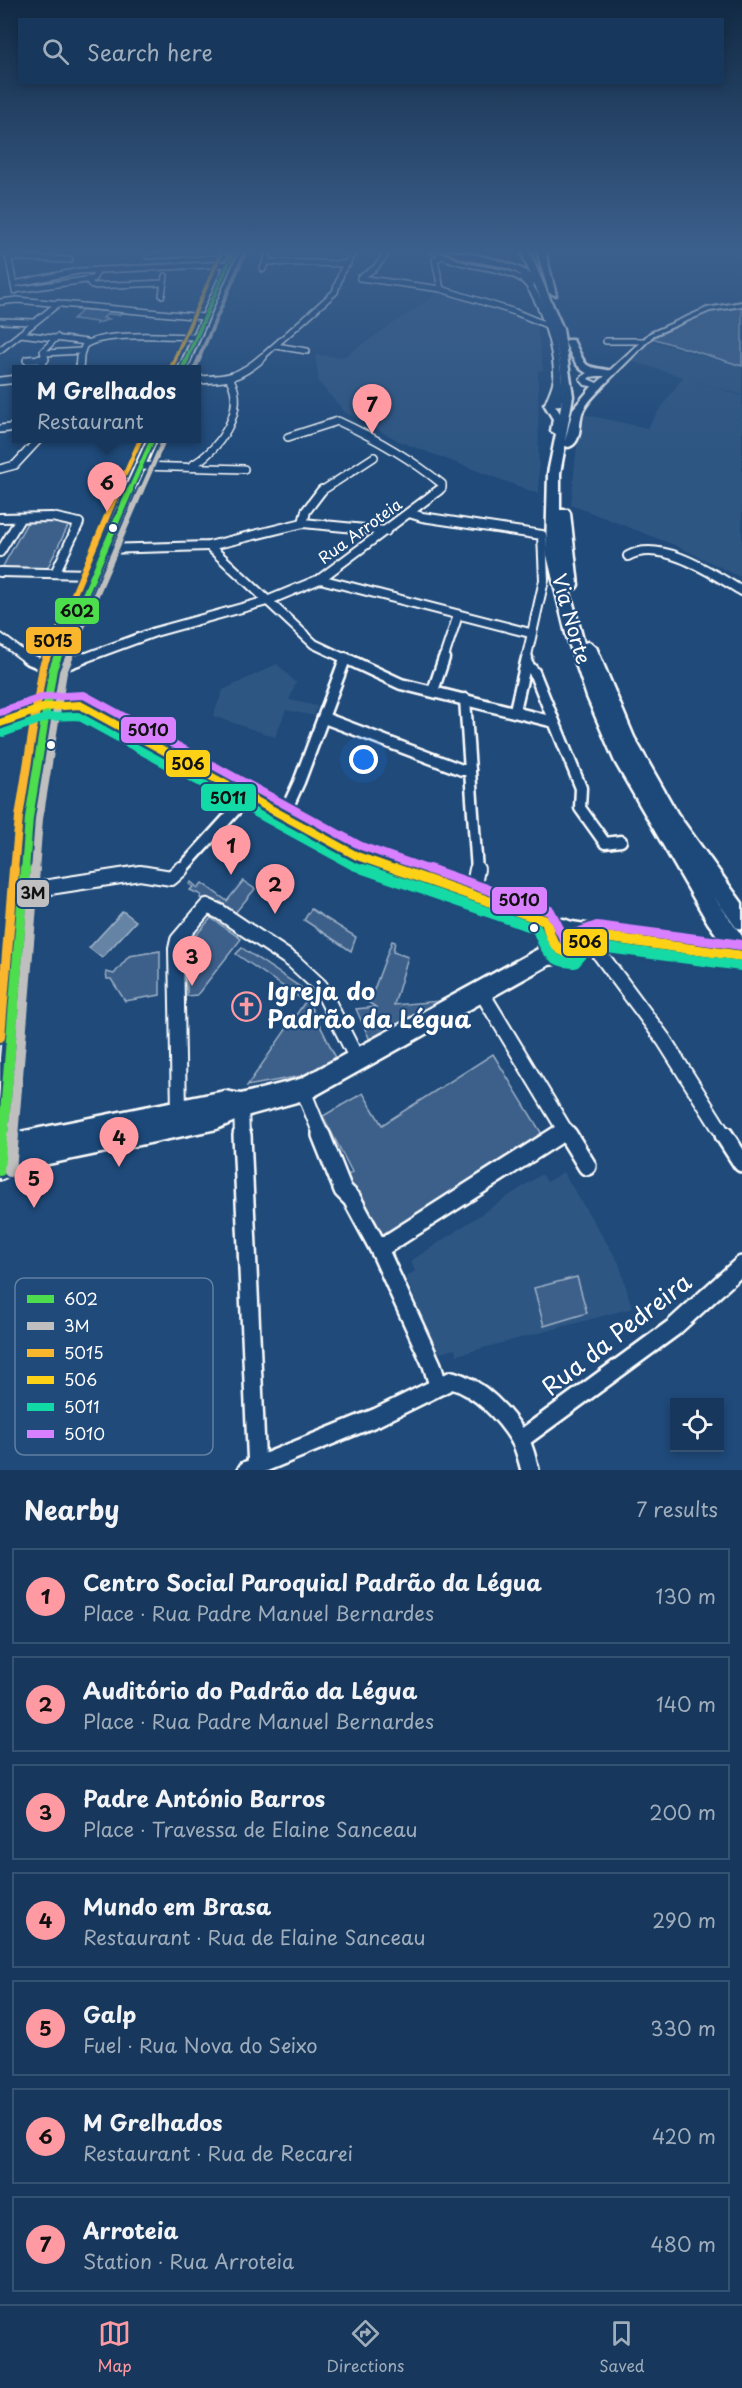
<!DOCTYPE html>
<meta charset="utf-8">
<style>
body{margin:0;font-family:"Playpen Sans",sans-serif;background:#203f62;color:#f1f3f6}
.controls{position:absolute;right:18px;bottom:18px;display:grid;overflow:hidden;border-radius:0px;box-shadow:0 3px 9px #0003}
.controls button{width:54px;height:54px;display:grid;place-items:center;padding:0;border:0;border-bottom:2px solid #365272;background:#17385c;color:#f1f3f6;font:30px sans-serif}
.you{position:absolute;left:364px;top:760px;width:21px;height:21px;margin:-15px;border:4px solid #fff;border-radius:50%;background:#1a73e8;box-shadow:0 0 0 9px #1a73e833}
.badge{display:grid;place-items:center;width:39px;height:39px;border-radius:50%;background:#ff9aa2;color:#111;font-size:20px;font-weight:700}
.pin{position:absolute;translate:-50% -50px;filter:drop-shadow(0 2px 3px #0008)}
.pin::after{content:'';position:absolute;top:32px;width:21px;height:18px;background:inherit;clip-path:polygon(0 0,100% 0,50% 100%)}
.popup{position:absolute;left:12px;top:365px;width:189px;height:78px;box-sizing:border-box;display:grid;place-content:center;border-radius:0px;background:#17385c;filter:drop-shadow(0 2px 4px #0005);font-size:20px;white-space:nowrap;color:#9eacbb}
.popup b{font-size:22px;color:#f1f3f6}
.popup::after{content:'';position:absolute;left:50%;top:100%;margin-left:-12px;border:12px solid transparent;border-top-color:#17385c}
.list{margin:0;padding:0;list-style:none}
h2{display:flex;justify-content:space-between;align-items:center;height:78px;margin:0;padding:0 24px;font-size:26px}
h2 small{font-size:20px;font-weight:400;color:#9eacbb}
.list li{display:grid;grid-template-columns:39px 1fr auto;gap:18px;align-items:center;box-sizing:border-box;height:96px;margin:0 12px 12px;padding:0 12px;border:2px solid #365272;border-radius:0px}
.list b{display:block;font-size:22px;white-space:nowrap}
.list p{margin:0;font-size:20px;white-space:nowrap;color:#9eacbb}
.list em{font-size:20px;font-style:normal;color:#9eacbb}
.icon{flex:none;width:33px;height:33px;fill:none;stroke:currentColor;stroke-width:2;stroke-linecap:round;stroke-linejoin:round}
.map{position:relative;flex:none;width:742px;height:1470px;overflow:hidden}
.search{position:absolute;background:#17385c;box-shadow:0 3px 9px #0003;left:18px;right:18px;top:18px;height:66px;display:flex;align-items:center;gap:15px;box-sizing:border-box;padding:0 21px;border-radius:0px;color:#9eacbb;font-size:22px}
.sheet{height:834px;background:#17385c}
nav{display:flex;justify-content:space-around;align-items:center;box-sizing:border-box;height:84px;border-top:2px solid #365272;background:#17385c;font-size:16px;color:#9eacbb}
nav a{display:grid;justify-items:center;gap:3px}
nav .on{color:#ff9aa2}
.map>svg:first-child{display:block}
.built{fill:#2e5683}
.green{fill:#3c618b;stroke:#9eb0c5;stroke-width:1.5}
.water{fill:#6583a4;stroke:#a3b5c8;stroke-width:1.5}
.lines{fill:none;stroke-linecap:round;stroke-linejoin:round}
.minor-far5-casing{stroke:#fff;stroke-width:8}
.minor-far4-casing{stroke:#fff;stroke-width:10}
.minor-far3-casing{stroke:#fff;stroke-width:12}
.minor-far2-casing{stroke:#fff;stroke-width:15}
.minor-far1-casing{stroke:#fff;stroke-width:18}
.minor-casing{stroke:#fff;stroke-width:22}
.tertiary-casing{stroke:#fff;stroke-width:4}
.secondary-casing{stroke:#fff;stroke-width:4}
.primary-casing{stroke:#fff;stroke-width:5}
.trunk-casing{stroke:#fff;stroke-width:5}
.minor-far5{stroke:#1f4a7a;stroke-width:5}
.minor-far4{stroke:#1f4a7a;stroke-width:7}
.minor-far3{stroke:#1f4a7a;stroke-width:8}
.minor-far2{stroke:#1f4a7a;stroke-width:10}
.minor-far1{stroke:#1f4a7a;stroke-width:14}
.minor{stroke:#1f4a7a;stroke-width:17}
.tertiary{fill:#1f4a7a;fill-rule:evenodd}
.secondary{fill:#1f4a7a;fill-rule:evenodd}
.primary{fill:#1f4a7a;fill-rule:evenodd}
.trunk{fill:#1f4a7a;fill-rule:evenodd}
.bus-1-far5-casing{stroke:#1f4a7a;stroke-width:6}
.bus-1-far4-casing{stroke:#1f4a7a;stroke-width:8}
.bus-1-far3-casing{stroke:#1f4a7a;stroke-width:10}
.bus-1-far2-casing{stroke:#1f4a7a;stroke-width:12}
.bus-1-far1-casing{stroke:#1f4a7a;stroke-width:14}
.bus-1-casing{stroke:#1f4a7a;stroke-width:16}
.bus-2-far5-casing{stroke:#1f4a7a;stroke-width:6}
.bus-2-far4-casing{stroke:#1f4a7a;stroke-width:8}
.bus-2-far3-casing{stroke:#1f4a7a;stroke-width:10}
.bus-2-far2-casing{stroke:#1f4a7a;stroke-width:12}
.bus-2-far1-casing{stroke:#1f4a7a;stroke-width:14}
.bus-2-casing{stroke:#1f4a7a;stroke-width:16}
.bus-3-far4-casing{stroke:#1f4a7a;stroke-width:6}
.bus-3-far3-casing{stroke:#1f4a7a;stroke-width:8}
.bus-3-far2-casing{stroke:#1f4a7a;stroke-width:10}
.bus-3-far1-casing{stroke:#1f4a7a;stroke-width:12}
.bus-3-casing{stroke:#1f4a7a;stroke-width:14}
.bus-4-far1-casing{stroke:#1f4a7a;stroke-width:12}
.bus-4-casing{stroke:#1f4a7a;stroke-width:14}
.bus-5-far1-casing{stroke:#1f4a7a;stroke-width:12}
.bus-5-casing{stroke:#1f4a7a;stroke-width:14}
.bus-6-far1-casing{stroke:#1f4a7a;stroke-width:12}
.bus-6-casing{stroke:#1f4a7a;stroke-width:14}
.bus-1-far5{stroke:#4dde4d;stroke-width:4}
.bus-1-far4{stroke:#4dde4d;stroke-width:4.5}
.bus-1-far3{stroke:#4dde4d;stroke-width:6}
.bus-1-far2{stroke:#4dde4d;stroke-width:8}
.bus-1-far1{stroke:#4dde4d;stroke-width:10}
.bus-1{stroke:#4dde4d;stroke-width:12}
.bus-2-far5{stroke:#bfbfbf;stroke-width:4}
.bus-2-far4{stroke:#bfbfbf;stroke-width:4.5}
.bus-2-far3{stroke:#bfbfbf;stroke-width:6}
.bus-2-far2{stroke:#bfbfbf;stroke-width:8}
.bus-2-far1{stroke:#bfbfbf;stroke-width:10}
.bus-2{stroke:#bfbfbf;stroke-width:12}
.bus-3-far4{stroke:#fab62d;stroke-width:4}
.bus-3-far3{stroke:#fab62d;stroke-width:4.5}
.bus-3-far2{stroke:#fab62d;stroke-width:6}
.bus-3-far1{stroke:#fab62d;stroke-width:8}
.bus-3{stroke:#fab62d;stroke-width:10}
.bus-4-far1{stroke:#fcd116;stroke-width:8}
.bus-4{stroke:#fcd116;stroke-width:10}
.bus-5-far1{stroke:#12daa6;stroke-width:8}
.bus-5{stroke:#12daa6;stroke-width:10}
.bus-6-far1{stroke:#d880ff;stroke-width:8}
.bus-6{stroke:#d880ff;stroke-width:10}
.bus-dot{fill:#fff;stroke:#1f4a7a;stroke-width:2}
.labels{text-anchor:middle;stroke-width:4.5;stroke-linejoin:round;paint-order:stroke}
.far-street-label{font-size:16px;fill:#fff;stroke:#1f4a7a}
.street-label{font-size:20px;fill:#fff;stroke:#1f4a7a}
.near-poi-label{font-size:24px;font-weight:bold;fill:#fff;stroke:#1f4a7a;text-anchor:start}
.near-street-label{font-size:24px;fill:#fff;stroke:#1f4a7a}
.key{fill:#1f4a7a;stroke:#6280a2;stroke-width:1.5}
.key-label{font-size:16px;fill:#fff}
.line-badge{stroke:#1f4a7a;stroke-width:2}
.pale-badge-label{font-size:16px;text-anchor:middle;font-weight:bold;fill:#111}
</style>
<div class="map">
<svg width="742" height="1470" viewBox="0 0 742 1470">
<rect width="100%" height="100%" fill="#1f4a7a"/>
<filter id="ink" filterUnits="userSpaceOnUse"><feTurbulence type="fractalNoise" baseFrequency=".0167" numOctaves="2"/><feDisplacementMap in="SourceGraphic" scale="12" xChannelSelector="R" yChannelSelector="G"/><feConvolveMatrix kernelMatrix="1 2 1 2 8 2 1 2 1" color-interpolation-filters="sRGB"/></filter>
<g filter="url(#ink)">
<!-- built -->
<g class="built">
<polygon points="439,293 500,308 531,321 537,327 543,370 538,371 538,374 539,494 401,442 346,413 319,383 315,355 343,357"/>
<polygon points="652,341 742,367 742,395 694,381 742,396 742,578 677,546 571,505 576,454 582,414 647,428 683,377 631,361"/>
<polygon points="277,664 296,683 289,700 317,706 314,716 286,710 275,737 213,716 223,690"/>
<polygon points="563,1172 619,1263 632,1308 457,1355 455,1349 436,1354 406,1277 415,1271 411,1261 542,1174 547,1182"/>
</g>
<!-- green -->
<g class="green">
<polygon points="742,306 742,366 652,338 708,312"/>
<polygon points="81,307 87,308 86,310 124,311 119,315 107,314 103,318 109,319 96,324 97,322 73,319 82,311 77,310"/>
<polygon points="28,521 70,522 47,569 2,568"/>
<polygon points="243,881 255,889 235,913 221,902 206,902 200,898 201,895 190,890 193,887 189,884 191,882 198,888 202,883 227,901"/>
<polygon points="311,909 356,937 351,951 304,920"/>
<polygon points="211,918 241,939 197,995 187,996 187,949 191,941"/>
<polygon points="392,941 395,942 393,952 408,957 394,1005 440,1001 440,1003 381,1036 370,1040 356,1009 376,1007 369,1003"/>
<polygon points="242,948 306,991 300,998 236,954"/>
<polygon points="160,951 160,995 125,1001 111,979 107,979 106,972 114,974 129,956"/>
<polygon points="307,999 337,1060 301,1076 247,1086"/>
<polygon points="493,1054 542,1134 382,1239 347,1176 352,1172 323,1116 363,1093 382,1125"/>
<polygon points="577,1277 587,1313 544,1326 534,1288"/>
</g>
<!-- water -->
<polygon class="water" points="123,911 136,921 102,958 89,948"/>
<g class="lines">
<defs>
<g id="minor-far5">
<polyline points="1,251 7,254 9,259 15,291"/>
<polyline points="148,256 226,251"/>
<polyline points="8,257 70,260"/>
<polyline points="266,262 348,264"/>
<polyline points="263,269 270,251"/>
<polyline points="360,278 441,289 515,312 549,326"/>
<polyline points="360,278 375,268 389,251"/>
<polyline points="88,280 92,286 164,283"/>
<polyline points="14,284 79,271 229,264"/>
<polyline points="441,289 435,260 442,256"/>
<polyline points="15,290 93,279 98,270"/>
<polyline points="162,295 165,276"/>
<polyline points="0,302 17,300 204,317"/>
<polyline points="0,321 34,322"/>
<polyline points="20,334 87,342"/>
<polyline points="606,341 643,341"/>
<polyline points="276,346 307,351"/>
<polyline points="0,350 59,303"/>
<polyline points="45,353 81,351"/>
<polyline points="45,358 43,351 57,337"/>
<path d="M 80,358 L 84,346 C 101,331 173,337 197,337"/>
<polyline points="261,358 335,292 342,271 354,251"/>
</g>
<g id="minor-far4">
<polyline points="27,360 45,359"/>
<polyline points="41,370 44,357"/>
<polyline points="79,370 80,357"/>
<path d="M 197,380 C 229,379 239,378 263,357"/>
<polyline points="0,381 17,379"/>
<polyline points="0,429 17,427"/>
<path d="M 288,437 L 338,421 C 375,438 410,458 442,484 L 442,488 L 437,492"/>
<polyline points="139,466 244,469"/>
<path d="M 191,466 C 219,450 247,411 230,379"/>
<polyline points="0,469 15,465 40,438"/>
<polyline points="320,492 374,457"/>
</g>
<g id="minor-far3">
<polyline points="409,513 422,517 542,535 544,580 526,660"/>
<polyline points="0,518 52,517 79,523 55,573"/>
<polyline points="303,523 306,511 322,490"/>
<polyline points="209,546 314,644 348,660"/>
<polyline points="103,549 209,546 303,523 386,531"/>
<polyline points="0,552 20,519"/>
<path d="M 628,556 C 662,538 713,574 742,591"/>
<polyline points="0,572 92,574"/>
<polyline points="320,579 530,633"/>
<polyline points="0,638 29,660"/>
<polyline points="79,660 155,632 267,601 320,579 439,490"/>
<polyline points="443,660 458,615"/>
</g>
<g id="minor-far2">
<polyline points="27,658 53,669 83,658"/>
<polyline points="345,658 401,684 554,722"/>
<polyline points="526,663 534,672 581,788 580,808 605,843 621,841"/>
<polyline points="433,691 444,658"/>
<polyline points="465,699 477,871"/>
<polyline points="515,710 527,658"/>
<polyline points="324,718 462,770 470,770"/>
<polyline points="284,815 299,782 345,659"/>
<polyline points="180,871 248,796"/>
</g>
<g id="minor-far1">
<polyline points="24,891 140,873 171,878 181,869"/>
<polyline points="472,895 477,869"/>
<polyline points="588,942 594,946 664,1040 725,1137"/>
<polyline points="482,993 569,1137"/>
<polyline points="303,1090 322,1137"/>
<polyline points="241,1106 242,1137"/>
<polyline points="179,1111 176,949 178,940 207,906 220,912 293,961 320,986 358,1061"/>
<polyline points="556,1137 566,1130"/>
</g>
<g id="minor">
<polyline points="242,1135 257,1470"/>
<polyline points="321,1135 343,1190 352,1199 379,1249 432,1365 438,1385"/>
<polyline points="568,1135 587,1166"/>
<polyline points="724,1135 742,1163"/>
<polyline points="379,1249 558,1135"/>
<polyline points="520,1440 673,1328 742,1265"/>
<path d="M 247,1470 L 377,1417 L 452,1380 C 479,1387 505,1415 519,1438 C 525,1448 527,1460 530,1470"/>
</g>
<g id="tertiary">
<path d="M 431,251 C 443,251 455,260 466,263 C 485,268 509,268 525,278 C 549,294 568,378 561,405 L 549,406 L 545,404 C 548,396 553,386 554,378 C 556,356 538,291 519,280 C 491,265 457,271 431,251 Z"/>
<path d="M 742,302 L 742,306 L 710,311 L 654,335 L 601,388 L 585,385 L 580,379 C 586,372 600,368 607,373 L 650,333 L 707,308 ZM 606,375 L 597,383 L 588,379 L 590,377 Z"/>
</g>
<g id="secondary">
<polygon points="231,251 237,251 186,370 178,370"/>
<polygon points="148,438 157,438 98,574 59,669 54,702 85,701 362,851 553,915 570,923 572,929 570,935 564,937 549,929 352,861 78,710 53,712 36,818 10,1170 7,1177 0,1180 0,1058 22,818 39,715 0,728 0,718 41,704 47,669 86,574"/>
</g>
<path id="primary" d="M 564,919 L 572,922 L 742,946 L 742,966 L 586,944 L 583,954 L 578,960 L 549,965 L 311,1098 L 246,1116 L 217,1129 L 0,1174 L 0,1136 L 225,1091 L 241,1094 L 300,1079 L 538,949 L 541,937 L 549,923 ZM 562,939 L 565,941 L 566,943 L 560,944 Z"/>
<g id="trunk">
<path d="M 446,251 C 464,251 519,263 531,275 L 521,251 L 529,251 L 563,329 L 573,396 L 565,441 L 573,409 L 594,384 L 603,386 C 597,393 589,400 584,409 C 577,420 584,442 569,447 L 565,446 L 560,473 L 560,510 L 568,510 L 570,513 L 578,585 L 576,588 L 569,589 L 584,643 L 589,642 L 596,647 L 634,737 L 677,813 L 742,903 L 742,929 L 735,927 L 713,895 L 742,936 L 742,963 L 735,960 L 708,923 L 615,762 L 587,697 L 566,634 L 546,551 L 548,473 L 556,434 L 551,431 L 553,419 L 544,404 L 553,402 L 560,413 C 568,370 552,325 535,285 C 527,284 521,273 512,270 C 491,261 466,264 446,251 Z"/>
<polygon points="537,251 545,251 556,295 549,293"/>
<path d="M 567,340 L 573,340 C 589,370 580,365 613,371 L 613,375 C 583,380 576,367 565,342 Z"/>
</g>
</defs>
<!-- minor-far5 casing -->
<use href="#minor-far5" class="minor-far5-casing"/>
<!-- minor-far4 casing -->
<use href="#minor-far4" class="minor-far4-casing"/>
<!-- minor-far3 casing -->
<use href="#minor-far3" class="minor-far3-casing"/>
<!-- minor-far2 casing -->
<use href="#minor-far2" class="minor-far2-casing"/>
<!-- minor-far1 casing -->
<use href="#minor-far1" class="minor-far1-casing"/>
<!-- minor casing -->
<use href="#minor" class="minor-casing"/>
<!-- tertiary casing -->
<use href="#tertiary" class="tertiary-casing"/>
<!-- secondary casing -->
<use href="#secondary" class="secondary-casing"/>
<!-- primary casing -->
<use href="#primary" class="primary-casing"/>
<!-- trunk casing -->
<use href="#trunk" class="trunk-casing"/>
<!-- minor-far5 -->
<use href="#minor-far5" class="minor-far5"/>
<!-- minor-far4 -->
<use href="#minor-far4" class="minor-far4"/>
<!-- minor-far3 -->
<use href="#minor-far3" class="minor-far3"/>
<!-- minor-far2 -->
<use href="#minor-far2" class="minor-far2"/>
<!-- minor-far1 -->
<use href="#minor-far1" class="minor-far1"/>
<!-- minor -->
<use href="#minor" class="minor"/>
<!-- tertiary -->
<use href="#tertiary" class="tertiary"/>
<!-- secondary -->
<use href="#secondary" class="secondary"/>
<!-- primary -->
<use href="#primary" class="primary"/>
<!-- trunk -->
<use href="#trunk" class="trunk"/>
<defs>
<polyline id="bus-1-far5" points="187,358 234,251"/>
<g id="bus-1-far4">
<polyline points="182,370 188,357"/>
<polyline points="129,492 153,438"/>
</g>
<polyline id="bus-1-far3" points="57,660 130,490"/>
<polyline id="bus-1-far2" points="25,871 29,818 53,669 57,658"/>
<polyline id="bus-1-far1" points="3,1137 25,869"/>
<polyline id="bus-1" points="0,1170 3,1135"/>
<polyline id="bus-2-far5" points="199,358 244,255"/>
<g id="bus-2-far4">
<polyline points="194,370 200,357"/>
<polyline points="141,492 163,442"/>
</g>
<polyline id="bus-2-far3" points="68,660 141,490"/>
<polyline id="bus-2-far2" points="35,871 39,819 63,672 69,658"/>
<polyline id="bus-2-far1" points="13,1137 35,869"/>
<polyline id="bus-2" points="10,1171 13,1135"/>
<polyline id="bus-3-far4" points="175,358 222,251"/>
<g id="bus-3-far3">
<polyline points="172,366 176,357"/>
<polyline points="117,492 141,438"/>
</g>
<polyline id="bus-3-far2" points="46,660 118,490"/>
<polyline id="bus-3-far1" points="14,871 19,817 43,666 46,658"/>
<polyline id="bus-3" points="0,1037 14,869"/>
<polyline id="bus-4-far1" points="0,723 46,707 80,705 357,856 400,871"/>
<path id="bus-4" d="M 396,869 L 546,921 C 550,937 553,951 571,953 L 577,944 L 588,942 L 597,936 L 742,956"/>
<polyline id="bus-5-far1" points="3,733 48,717 78,716 353,866 367,871"/>
<path id="bus-5" d="M 363,869 L 537,929 C 544,949 552,964 575,963 L 583,954 L 600,947 L 741,966"/>
<polyline id="bus-6-far1" points="0,712 44,697 84,695 361,846 433,871"/>
<polyline id="bus-6" points="429,869 550,911 566,942 572,935 597,926 742,945"/>
</defs>
<!-- bus-1-far5 casing -->
<use href="#bus-1-far5" class="bus-1-far5-casing"/>
<!-- bus-1-far4 casing -->
<use href="#bus-1-far4" class="bus-1-far4-casing"/>
<!-- bus-1-far3 casing -->
<use href="#bus-1-far3" class="bus-1-far3-casing"/>
<!-- bus-1-far2 casing -->
<use href="#bus-1-far2" class="bus-1-far2-casing"/>
<!-- bus-1-far1 casing -->
<use href="#bus-1-far1" class="bus-1-far1-casing"/>
<!-- bus-1 casing -->
<use href="#bus-1" class="bus-1-casing"/>
<!-- bus-2-far5 casing -->
<use href="#bus-2-far5" class="bus-2-far5-casing"/>
<!-- bus-2-far4 casing -->
<use href="#bus-2-far4" class="bus-2-far4-casing"/>
<!-- bus-2-far3 casing -->
<use href="#bus-2-far3" class="bus-2-far3-casing"/>
<!-- bus-2-far2 casing -->
<use href="#bus-2-far2" class="bus-2-far2-casing"/>
<!-- bus-2-far1 casing -->
<use href="#bus-2-far1" class="bus-2-far1-casing"/>
<!-- bus-2 casing -->
<use href="#bus-2" class="bus-2-casing"/>
<!-- bus-3-far4 casing -->
<use href="#bus-3-far4" class="bus-3-far4-casing"/>
<!-- bus-3-far3 casing -->
<use href="#bus-3-far3" class="bus-3-far3-casing"/>
<!-- bus-3-far2 casing -->
<use href="#bus-3-far2" class="bus-3-far2-casing"/>
<!-- bus-3-far1 casing -->
<use href="#bus-3-far1" class="bus-3-far1-casing"/>
<!-- bus-3 casing -->
<use href="#bus-3" class="bus-3-casing"/>
<!-- bus-4-far1 casing -->
<use href="#bus-4-far1" class="bus-4-far1-casing"/>
<!-- bus-4 casing -->
<use href="#bus-4" class="bus-4-casing"/>
<!-- bus-5-far1 casing -->
<use href="#bus-5-far1" class="bus-5-far1-casing"/>
<!-- bus-5 casing -->
<use href="#bus-5" class="bus-5-casing"/>
<!-- bus-6-far1 casing -->
<use href="#bus-6-far1" class="bus-6-far1-casing"/>
<!-- bus-6 casing -->
<use href="#bus-6" class="bus-6-casing"/>
<!-- bus-1-far5 -->
<use href="#bus-1-far5" class="bus-1-far5"/>
<!-- bus-1-far4 -->
<use href="#bus-1-far4" class="bus-1-far4"/>
<!-- bus-1-far3 -->
<use href="#bus-1-far3" class="bus-1-far3"/>
<!-- bus-1-far2 -->
<use href="#bus-1-far2" class="bus-1-far2"/>
<!-- bus-1-far1 -->
<use href="#bus-1-far1" class="bus-1-far1"/>
<!-- bus-1 -->
<use href="#bus-1" class="bus-1"/>
<!-- bus-2-far5 -->
<use href="#bus-2-far5" class="bus-2-far5"/>
<!-- bus-2-far4 -->
<use href="#bus-2-far4" class="bus-2-far4"/>
<!-- bus-2-far3 -->
<use href="#bus-2-far3" class="bus-2-far3"/>
<!-- bus-2-far2 -->
<use href="#bus-2-far2" class="bus-2-far2"/>
<!-- bus-2-far1 -->
<use href="#bus-2-far1" class="bus-2-far1"/>
<!-- bus-2 -->
<use href="#bus-2" class="bus-2"/>
<!-- bus-3-far4 -->
<use href="#bus-3-far4" class="bus-3-far4"/>
<!-- bus-3-far3 -->
<use href="#bus-3-far3" class="bus-3-far3"/>
<!-- bus-3-far2 -->
<use href="#bus-3-far2" class="bus-3-far2"/>
<!-- bus-3-far1 -->
<use href="#bus-3-far1" class="bus-3-far1"/>
<!-- bus-3 -->
<use href="#bus-3" class="bus-3"/>
<!-- bus-4-far1 -->
<use href="#bus-4-far1" class="bus-4-far1"/>
<!-- bus-4 -->
<use href="#bus-4" class="bus-4"/>
<!-- bus-5-far1 -->
<use href="#bus-5-far1" class="bus-5-far1"/>
<!-- bus-5 -->
<use href="#bus-5" class="bus-5"/>
<!-- bus-6-far1 -->
<use href="#bus-6-far1" class="bus-6-far1"/>
<!-- bus-6 -->
<use href="#bus-6" class="bus-6"/>
</g>
</g>
<!-- sky -->
<linearGradient id="sky" x2="0" y2="1"><stop stop-color="#112943"/><stop offset="0.55" stop-color="#3c608d"/><stop offset="1" stop-color="#3c608d" stop-opacity="0"/></linearGradient>
<rect width="742" height="457" fill="url(#sky)"/>
<!-- icons -->
<defs>
<symbol id="church-ring" viewBox="-11 -11 22 22"><circle r="9.5" fill="#1f4a7a" stroke="#ff9aa2" stroke-width="1.5"/><path d="M-1.2-6h2.4v3.5h3.3v2.4h-3.3V6h-2.4V-.1h-3.3v-2.4h3.3Z" fill="#ff9aa2"/></symbol>
</defs>
<g fill-rule="evenodd">
<use href="#church-ring" x="230" y="990" width="33" height="33"/>
</g>
<!-- markers -->
<g class="bus-dot">
<circle cx="113" cy="528" r="5"/>
<circle cx="51" cy="745" r="5"/>
<circle cx="534" cy="928" r="5"/>
</g>
<g class="labels">
<!-- far-street labels -->
<g class="far-street-label">
<text transform="translate(360 531) rotate(-36)" y="6">Rua Arroteia</text>
</g>
<!-- street labels -->
<g class="street-label">
<text transform="translate(571 619) rotate(74)" y="7">Via Norte</text>
</g>
<!-- near-poi labels -->
<g class="near-poi-label">
<text x="267" y="1000">Igreja do<tspan x="267" dy="28">Padrão da Légua</tspan></text>
</g>
<!-- near-street labels -->
<g class="near-street-label">
<text transform="translate(617 1335) rotate(-38)" y="8">Rua da Pedreira</text>
</g>
</g>
<!-- legend -->
<rect x="15" y="1278" width="198" height="177" rx="9" class="key"/>
<rect x="27" y="1295" width="27" height="8" fill="#4dde4d"/>
<rect x="27" y="1322" width="27" height="8" fill="#bfbfbf"/>
<rect x="27" y="1349" width="27" height="8" fill="#fab62d"/>
<rect x="27" y="1376" width="27" height="8" fill="#fcd116"/>
<rect x="27" y="1403" width="27" height="8" fill="#12daa6"/>
<rect x="27" y="1430" width="27" height="8" fill="#d880ff"/>
<g class="key-label">
<text x="64" y="1305">602</text>
<text x="64" y="1332">3M</text>
<text x="64" y="1359">5015</text>
<text x="64" y="1386">506</text>
<text x="64" y="1413">5011</text>
<text x="64" y="1440">5010</text>
</g>
<g class="line-badge">
<rect x="54" y="597" width="46" height="28" rx="6" fill="#4dde4d"/>
<rect x="25" y="626" width="57" height="29" rx="6" fill="#fab62d"/>
<rect x="120" y="716" width="57" height="28" rx="6" fill="#d880ff"/>
<rect x="165" y="749" width="46" height="29" rx="6" fill="#fcd116"/>
<rect x="200" y="783" width="57" height="29" rx="6" fill="#12daa6"/>
<rect x="16" y="879" width="34" height="29" rx="6" fill="#bfbfbf"/>
<rect x="491" y="886" width="57" height="29" rx="6" fill="#d880ff"/>
<rect x="562" y="928" width="46" height="29" rx="6" fill="#fcd116"/>
</g>
<g class="pale-badge-label">
<text x="77" y="617">602</text>
<text x="53" y="647">5015</text>
<text x="148" y="736">5010</text>
<text x="188" y="770">506</text>
<text x="228" y="804">5011</text>
<text x="33" y="899">3M</text>
<text x="519" y="906">5010</text>
<text x="585" y="948">506</text>
</g>
</svg>
<div class="controls">
<button><svg class="icon" aria-label="locate" viewBox="0 0 24 24"><circle cx="12" cy="12" r="6"/><path d="M12 2v4M12 18v4M2 12h4M18 12h4"/></svg></button>
</div>
<div class="you"></div>
<div class="pin badge" style="left:231px;top:875px">1</div>
<div class="pin badge" style="left:275px;top:914px">2</div>
<div class="pin badge" style="left:192px;top:986px">3</div>
<div class="pin badge" style="left:119px;top:1167px">4</div>
<div class="pin badge" style="left:34px;top:1208px">5</div>
<div class="pin badge" style="left:107px;top:512px">6</div>
<div class="popup"><b>M Grelhados</b>Restaurant</div>
<div class="pin badge" style="left:372px;top:434px">7</div>
<div class="search"><svg class="icon" aria-label="search" viewBox="0 0 24 24"><circle cx="10" cy="10" r="6"/><path d="M15 15l6 6"/></svg>Search here</div>
</div>
<section class="sheet">
<h2>Nearby<small>7 results</small></h2>
<ul class="list">
<li><span class="badge">1</span><div><b>Centro Social Paroquial Padrão da Légua</b><p>Place · Rua Padre Manuel Bernardes</p></div><em>130 m</em></li>
<li><span class="badge">2</span><div><b>Auditório do Padrão da Légua</b><p>Place · Rua Padre Manuel Bernardes</p></div><em>140 m</em></li>
<li><span class="badge">3</span><div><b>Padre António Barros</b><p>Place · Travessa de Elaine Sanceau</p></div><em>200 m</em></li>
<li><span class="badge">4</span><div><b>Mundo em Brasa</b><p>Restaurant · Rua de Elaine Sanceau</p></div><em>290 m</em></li>
<li><span class="badge">5</span><div><b>Galp</b><p>Fuel · Rua Nova do Seixo</p></div><em>330 m</em></li>
<li><span class="badge">6</span><div><b>M Grelhados</b><p>Restaurant · Rua de Recarei</p></div><em>420 m</em></li>
<li><span class="badge">7</span><div><b>Arroteia</b><p>Station · Rua Arroteia</p></div><em>480 m</em></li>
</ul>
</section>
<nav>
<a class="on"><svg class="icon" aria-label="map" viewBox="0 0 24 24"><path d="M3 6l6-2 6 2 6-2v14l-6 2-6-2-6 2zM9 4v14M15 6v14"/></svg>Map</a>
<a><svg class="icon" aria-label="directions" viewBox="0 0 24 24"><path d="M12 3l9 9-9 9-9-9zM9 14v-3h6M13 9l2 2-2 2"/></svg>Directions</a>
<a><svg class="icon" aria-label="saved" viewBox="0 0 24 24"><path d="M7 4h10v16l-5-4-5 4z"/></svg>Saved</a>
</nav>
